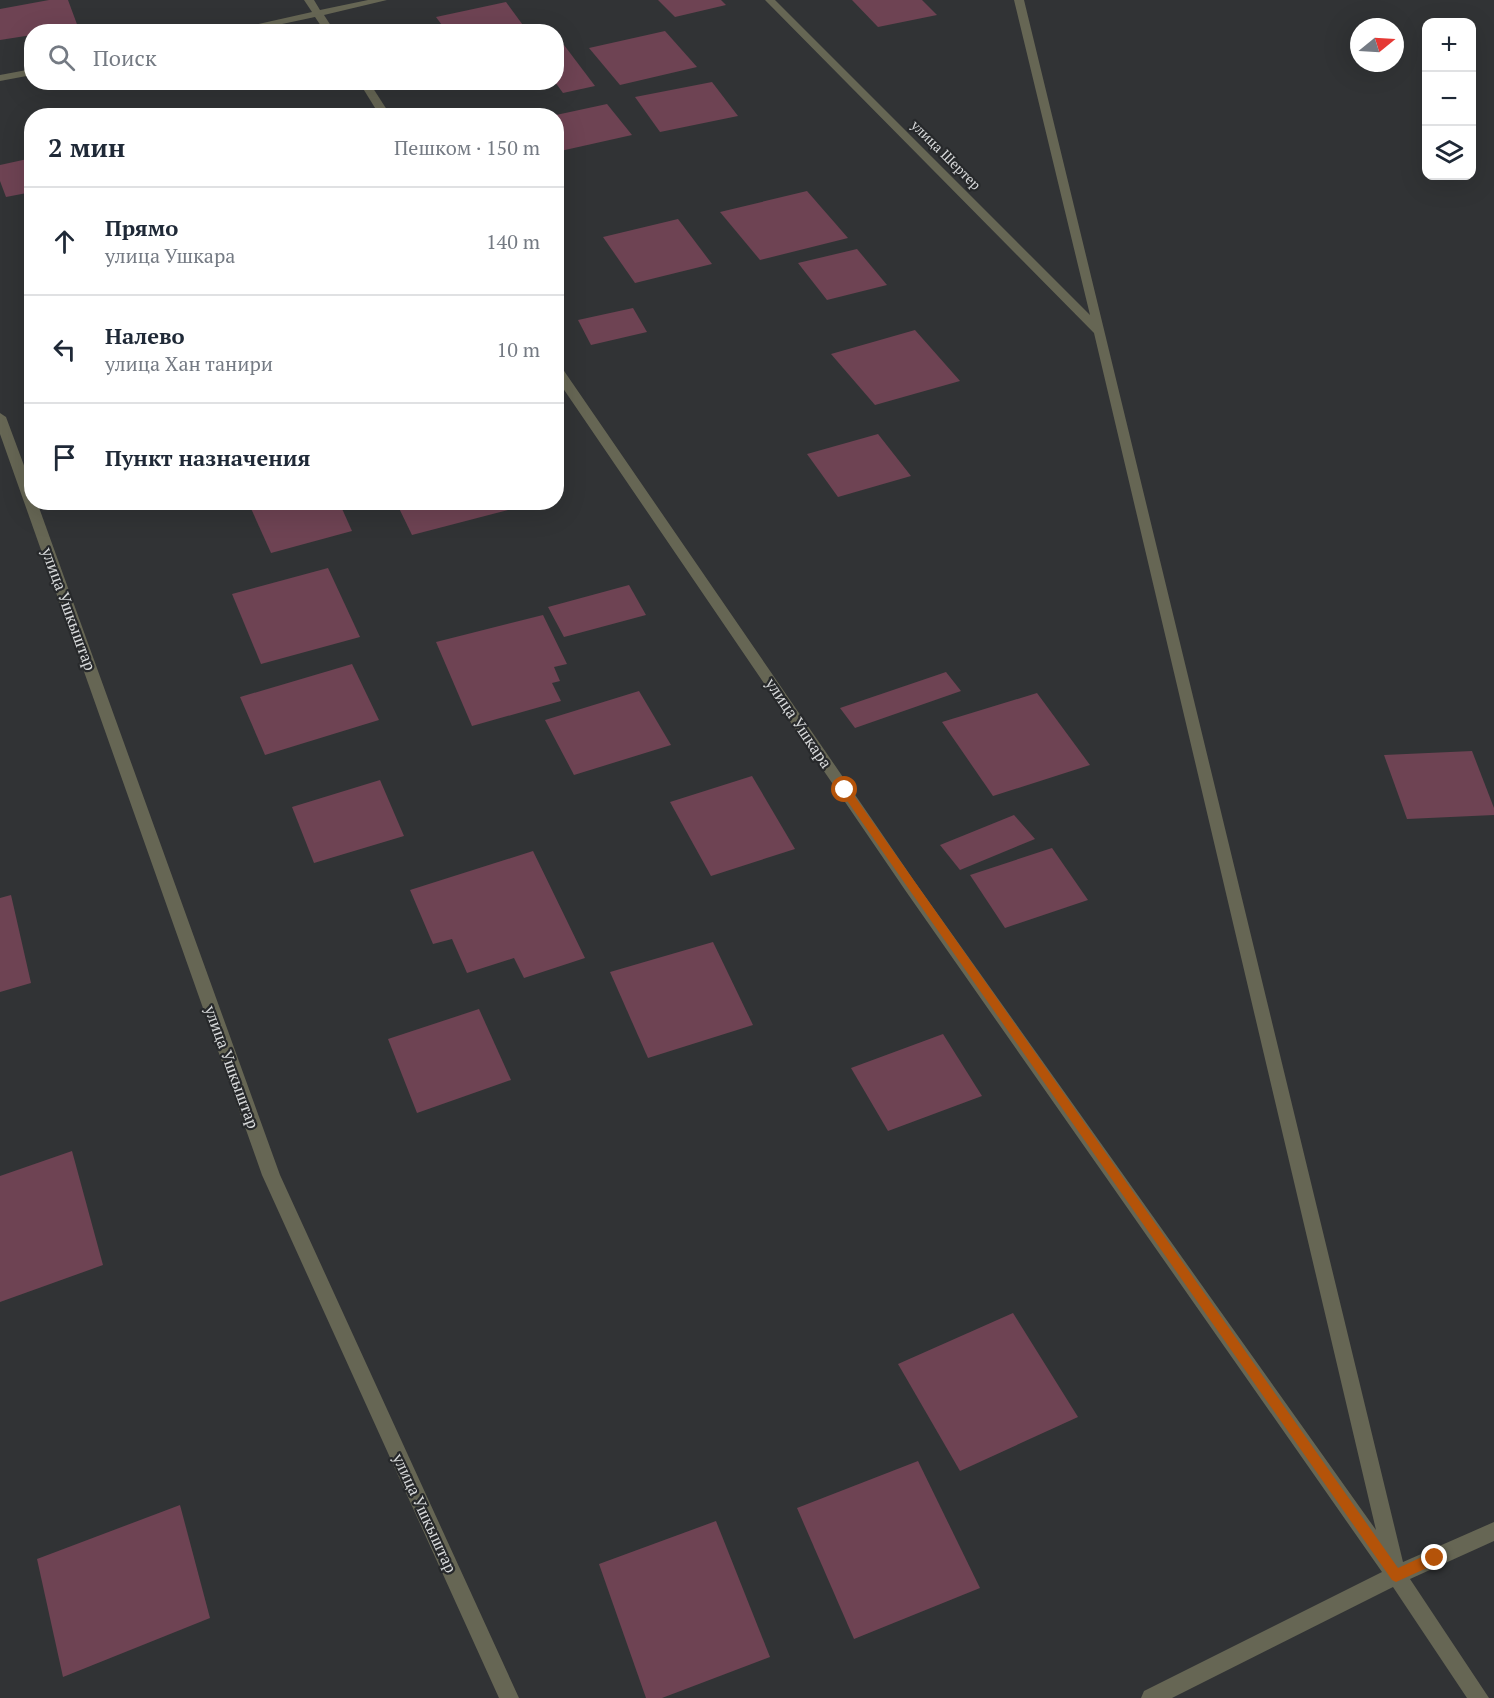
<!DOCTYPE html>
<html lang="ru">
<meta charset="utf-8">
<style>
body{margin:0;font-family:"PT Serif",serif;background:#f2f2f3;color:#1f2937}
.controls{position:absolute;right:18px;top:18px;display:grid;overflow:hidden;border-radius:12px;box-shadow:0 6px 24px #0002}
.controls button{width:54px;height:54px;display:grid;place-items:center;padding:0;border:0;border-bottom:2px solid #e0e1e3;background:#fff;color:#1f2937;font:30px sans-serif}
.compass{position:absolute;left:1350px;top:18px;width:54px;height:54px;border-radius:50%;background:#fff;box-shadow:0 6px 24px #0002;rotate:72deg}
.stop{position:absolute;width:18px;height:18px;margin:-14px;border:4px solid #b45309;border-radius:50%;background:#fff}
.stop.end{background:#b45309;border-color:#fff;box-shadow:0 2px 6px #0008}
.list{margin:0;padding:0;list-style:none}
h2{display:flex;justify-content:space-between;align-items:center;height:78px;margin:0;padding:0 24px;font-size:26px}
h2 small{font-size:20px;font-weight:400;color:#747a83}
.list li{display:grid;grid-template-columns:39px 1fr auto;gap:18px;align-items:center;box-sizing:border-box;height:108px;padding:0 24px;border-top:2px solid #e0e1e3}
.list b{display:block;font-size:22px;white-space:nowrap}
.list p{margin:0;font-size:20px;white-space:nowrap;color:#747a83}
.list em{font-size:20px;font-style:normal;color:#747a83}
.icon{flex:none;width:33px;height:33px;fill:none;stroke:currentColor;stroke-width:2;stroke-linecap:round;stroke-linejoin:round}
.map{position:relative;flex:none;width:1494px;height:1698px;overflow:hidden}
.search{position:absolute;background:#fff;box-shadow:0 6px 24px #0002;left:24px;top:24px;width:540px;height:66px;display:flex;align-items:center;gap:15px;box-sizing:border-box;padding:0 21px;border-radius:24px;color:#747a83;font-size:22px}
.panel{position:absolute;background:#fff;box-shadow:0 6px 24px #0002;left:24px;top:108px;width:540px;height:402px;border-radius:24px}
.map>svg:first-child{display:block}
.building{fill:#6e4353}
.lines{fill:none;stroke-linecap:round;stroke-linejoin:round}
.minor{fill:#666654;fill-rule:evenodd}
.route{fill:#b45309}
.labels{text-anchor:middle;stroke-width:4.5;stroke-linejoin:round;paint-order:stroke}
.far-street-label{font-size:14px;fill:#d8dadb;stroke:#27292b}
.street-label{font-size:16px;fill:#d8dadb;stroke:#27292b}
</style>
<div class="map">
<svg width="1494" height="1698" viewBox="0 0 1494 1698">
<rect width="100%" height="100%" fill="#313335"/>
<!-- building -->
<g class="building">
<polygon points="49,0 68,0 78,27 50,32 32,32 32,35 0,40 0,9"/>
<polygon points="658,0 721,0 726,5 675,17"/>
<polygon points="852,0 922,0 937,15 878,27"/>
<polygon points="506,2 528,32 447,32 436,17"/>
<polygon points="665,31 697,67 620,85 589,48"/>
<polygon points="564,45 595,86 563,93 555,82 556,46"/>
<polygon points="712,82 738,116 660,132 635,97"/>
<polygon points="607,104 632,135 556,152 556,115"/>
<polygon points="32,158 32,192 6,197 0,181 0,165"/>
<polygon points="807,191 848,238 760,260 720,212"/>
<polygon points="678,219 712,264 635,283 603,237"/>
<polygon points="857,249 887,285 827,300 798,263"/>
<polygon points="633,308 647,332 591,345 578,320"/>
<polygon points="915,330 960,381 875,405 831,354"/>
<polygon points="878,434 911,476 838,497 807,454"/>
<polygon points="255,502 339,502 352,531 271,553 249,504"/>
<polygon points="396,502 504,502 508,510 412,535"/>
<polygon points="328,568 360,637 261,664 232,594"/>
<polygon points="629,585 646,615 564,637 548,607"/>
<polygon points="543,615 567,664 554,667 560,681 552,683 561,701 472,726 436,642"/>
<polygon points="352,664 379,720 265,755 240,697"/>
<polygon points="946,672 961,691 855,728 840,708"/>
<polygon points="639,691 671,745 574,775 545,720"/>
<polygon points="1037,693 1090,765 993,796 942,722"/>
<polygon points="1472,751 1494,808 1494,815 1407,819 1384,755"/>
<polygon points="752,776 795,849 711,876 670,802"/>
<polygon points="380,780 404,836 314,863 292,807"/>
<polygon points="1014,815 1035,839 960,870 940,845"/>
<polygon points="1052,848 1088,900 1005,928 970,875"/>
<polygon points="533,851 585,958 524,978 514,958 467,973 452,939 433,944 410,890"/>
<polygon points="11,895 31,983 0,992 0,898"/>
<polygon points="713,942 753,1025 648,1058 610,972"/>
<polygon points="479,1009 511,1080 417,1113 388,1039"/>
<polygon points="943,1034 982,1096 888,1131 851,1068"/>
<polygon points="72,1151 103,1265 0,1302 0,1176"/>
<polygon points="1013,1313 1078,1417 960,1471 898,1364"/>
<polygon points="918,1461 980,1588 854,1639 797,1508"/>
<polygon points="180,1505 210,1618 63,1677 37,1559"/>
<polygon points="716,1521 770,1657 662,1698 646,1698 599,1564"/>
</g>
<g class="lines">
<!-- minor -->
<g class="minor">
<polygon points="304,0 314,0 320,10 368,0 387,0 324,15 335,32 325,32 315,17 244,32 222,32 312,12"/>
<polygon points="765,0 775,0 1090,315 1014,0 1024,0 1403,1562 1494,1522 1494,1541 1410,1579 1489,1698 1467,1698 1393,1587 1172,1698 1141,1698 1144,1691 1382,1572 905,890 556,378 556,365 560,365 915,882 1376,1530 1094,333"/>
<polygon points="32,69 32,75 0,81 0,75"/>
<polygon points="359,82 369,82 391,116 380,116"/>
<polygon points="0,413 6,417 32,487 32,502 37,502 280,1175 519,1698 499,1698 262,1175 0,434"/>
</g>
</g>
<!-- route -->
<polygon class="route" points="845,786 848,787 1398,1568 1435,1551 1440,1553 1442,1558 1440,1562 1396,1582 1392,1580 841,792 841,787"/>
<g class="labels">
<!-- far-street labels -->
<g class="far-street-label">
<text transform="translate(946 155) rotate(45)" y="5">улица Шертер</text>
</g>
<!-- street labels -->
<g class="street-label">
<text transform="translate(69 609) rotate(70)" y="6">улица Ушкыштар</text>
<text transform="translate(799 723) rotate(56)" y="6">улица Ушкара</text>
<text transform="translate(232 1067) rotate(70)" y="6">улица Ушкыштар</text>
<text transform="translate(425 1513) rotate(65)" y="6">улица Ушкыштар</text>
</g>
</g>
</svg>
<div class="controls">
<button>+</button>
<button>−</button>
<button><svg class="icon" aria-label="layers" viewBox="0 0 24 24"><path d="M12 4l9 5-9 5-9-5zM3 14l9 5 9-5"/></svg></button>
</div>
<svg class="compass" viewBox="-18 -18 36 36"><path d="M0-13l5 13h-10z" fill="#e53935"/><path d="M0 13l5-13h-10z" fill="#747a83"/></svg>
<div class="stop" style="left:845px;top:790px"></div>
<div class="stop end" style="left:1435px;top:1558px"></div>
<div class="search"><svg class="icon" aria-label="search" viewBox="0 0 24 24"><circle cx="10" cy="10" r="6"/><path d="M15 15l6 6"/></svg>Поиск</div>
<section class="panel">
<h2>2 мин<small>Пешком · 150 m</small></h2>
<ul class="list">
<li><svg class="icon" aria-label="ahead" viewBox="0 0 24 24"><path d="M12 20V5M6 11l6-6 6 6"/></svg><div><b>Прямо</b><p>улица Ушкара</p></div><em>140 m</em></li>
<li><svg class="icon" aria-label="left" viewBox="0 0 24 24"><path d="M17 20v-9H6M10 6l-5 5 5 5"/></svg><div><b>Налево</b><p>улица Хан танири</p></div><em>10 m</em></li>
<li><svg class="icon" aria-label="arrive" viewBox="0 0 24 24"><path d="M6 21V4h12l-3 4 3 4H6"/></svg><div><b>Пункт назначения</b></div></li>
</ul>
</section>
</div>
